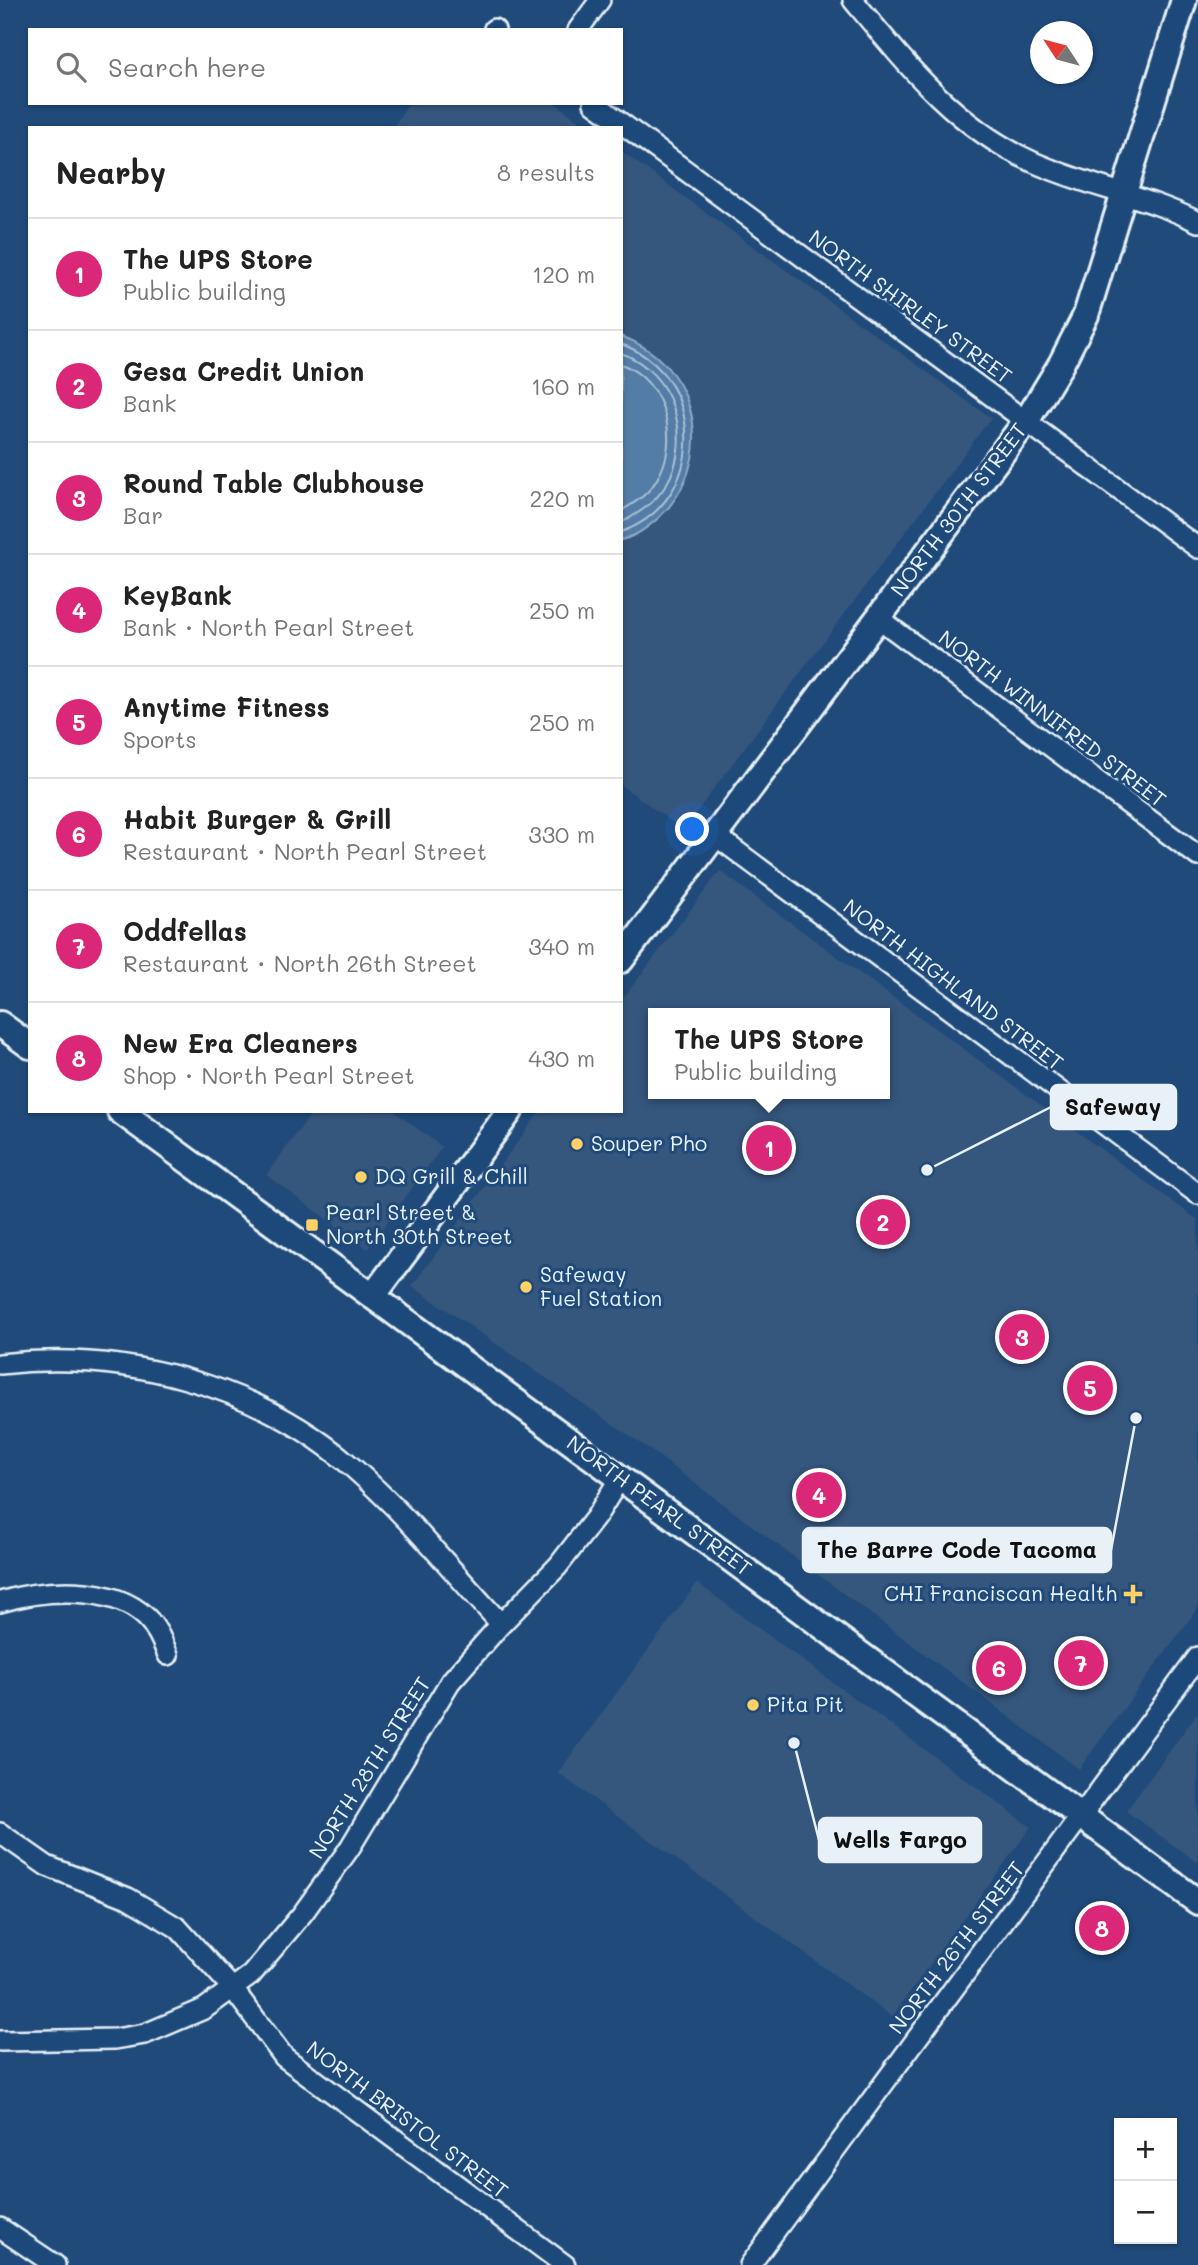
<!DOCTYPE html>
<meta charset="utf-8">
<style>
body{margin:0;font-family:Mali,sans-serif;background:#f6f6f6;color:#222}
.controls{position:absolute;right:21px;bottom:21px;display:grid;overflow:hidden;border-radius:0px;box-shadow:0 2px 5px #0004}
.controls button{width:63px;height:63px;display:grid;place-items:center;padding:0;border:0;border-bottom:2px solid #e0e0e0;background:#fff;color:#222;font:35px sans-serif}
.compass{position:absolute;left:1030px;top:21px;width:63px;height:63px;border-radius:50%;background:#fff;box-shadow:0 2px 5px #0004;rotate:306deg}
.you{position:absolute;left:693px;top:830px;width:24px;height:24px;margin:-18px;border:5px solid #fff;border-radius:50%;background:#1a73e8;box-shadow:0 0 0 10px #1a73e833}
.badge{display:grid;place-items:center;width:46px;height:46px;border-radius:50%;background:#db2777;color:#fff;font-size:23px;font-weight:700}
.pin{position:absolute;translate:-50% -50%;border:4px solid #fff;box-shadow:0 2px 7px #0006}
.popup{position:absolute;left:648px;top:1008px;width:242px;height:91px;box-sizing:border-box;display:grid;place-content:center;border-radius:0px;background:#fff;filter:drop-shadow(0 2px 5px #0005);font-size:23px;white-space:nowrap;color:#767676}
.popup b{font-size:26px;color:#222}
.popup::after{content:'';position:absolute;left:50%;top:100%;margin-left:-14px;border:14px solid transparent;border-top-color:#fff}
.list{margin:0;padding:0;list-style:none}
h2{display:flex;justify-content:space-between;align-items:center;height:91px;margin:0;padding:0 28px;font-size:30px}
h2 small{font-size:23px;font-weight:400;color:#767676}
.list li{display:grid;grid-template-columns:46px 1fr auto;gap:21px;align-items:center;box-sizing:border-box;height:112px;padding:0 28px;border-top:2px solid #e0e0e0}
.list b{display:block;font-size:26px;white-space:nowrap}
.list p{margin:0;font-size:23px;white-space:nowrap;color:#767676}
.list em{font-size:23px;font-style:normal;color:#767676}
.icon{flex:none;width:38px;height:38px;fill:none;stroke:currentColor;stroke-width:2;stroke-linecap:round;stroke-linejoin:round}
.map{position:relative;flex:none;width:1198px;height:2265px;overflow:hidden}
.search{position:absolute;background:#fff;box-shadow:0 2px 5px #0004;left:28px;top:28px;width:595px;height:77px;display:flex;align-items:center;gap:18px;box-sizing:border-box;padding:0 24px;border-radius:0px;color:#767676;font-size:26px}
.panel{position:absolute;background:#fff;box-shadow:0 2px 5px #0004;left:28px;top:126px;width:595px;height:987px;border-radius:0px}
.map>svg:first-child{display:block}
.built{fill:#34577d;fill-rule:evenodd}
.water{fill:#527ba6;stroke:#8eaac7;stroke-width:2}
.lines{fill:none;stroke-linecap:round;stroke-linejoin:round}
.shore{stroke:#acc2d7;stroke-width:2}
.minor-casing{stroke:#e8f1f8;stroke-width:24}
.major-casing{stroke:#e8f1f8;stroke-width:30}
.minor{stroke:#1f4a7a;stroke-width:19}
.major{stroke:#1f4a7a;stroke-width:24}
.poi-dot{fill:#ffd166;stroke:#1f4a7a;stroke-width:2.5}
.labels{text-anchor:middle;stroke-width:6;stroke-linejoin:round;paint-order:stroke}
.street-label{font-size:21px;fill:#e8f1f8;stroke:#1f4a7a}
.poi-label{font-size:21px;fill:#e8f1f8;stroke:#1f4a7a;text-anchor:start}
.leader{fill:none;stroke:#e8f1f8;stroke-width:2.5}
.callout-dot{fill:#e8f1f8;stroke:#1f4a7a;stroke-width:2.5}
.callout{fill:#e8f1f8;stroke:#e8f1f8;stroke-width:2.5}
.callout-label{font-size:23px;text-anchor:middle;font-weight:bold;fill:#111}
</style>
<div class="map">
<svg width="1198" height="2265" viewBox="0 0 1198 2265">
<rect width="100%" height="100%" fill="#1f4a7a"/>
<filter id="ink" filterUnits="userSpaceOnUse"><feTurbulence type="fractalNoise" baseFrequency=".0143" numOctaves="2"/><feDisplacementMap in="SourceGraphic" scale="14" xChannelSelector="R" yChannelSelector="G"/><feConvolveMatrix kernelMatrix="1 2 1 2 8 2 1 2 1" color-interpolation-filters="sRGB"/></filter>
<g filter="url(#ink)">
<!-- built -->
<g class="built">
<polygon points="410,103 555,103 589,128 392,128"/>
<polygon points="621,151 991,418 683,830 621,785"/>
<path d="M 720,871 L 1198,1220 L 1198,1608 L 1079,1769 L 646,1447 L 412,1286 L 540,1111 L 621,1111 L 621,1001 ZM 654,1013 L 884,1013 L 884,1094 L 654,1094 Z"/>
<polygon points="313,1111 394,1111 442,1147 368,1249 266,1175"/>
<polygon points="697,1583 1031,1827 892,2017 558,1773"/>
<polygon points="1198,1712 1198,1863 1126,1811"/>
</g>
<!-- water -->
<path class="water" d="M 621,336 C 693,362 717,448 669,507 C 658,520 639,536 621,540 Z"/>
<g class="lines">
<!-- shore -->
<g class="shore">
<path d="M 621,344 C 707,375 709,501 621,532"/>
<path d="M 621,353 C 672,371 695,438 666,485 C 655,503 639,513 621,523"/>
<path d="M 621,364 C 665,380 681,441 657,479 C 649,494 636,502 621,511"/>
</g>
<defs>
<g id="minor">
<path d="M 853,0 C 905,63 956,128 1033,162 C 1086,186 1146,196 1198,222"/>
<polyline points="494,29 495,30"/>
<polyline points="578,30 600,0"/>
<polyline points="594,103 1198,548"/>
<polyline points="878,618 1198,856"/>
<polyline points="716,836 1198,1194"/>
<path d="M 0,1364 C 124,1350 256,1384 351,1466 C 406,1514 452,1571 501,1624"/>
<path d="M 0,1602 C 43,1589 111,1584 146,1617 C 157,1628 162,1641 168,1655"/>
<polyline points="0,1833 47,1866 128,1898 178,1928 233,1989 284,2057 565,2265"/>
<polyline points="0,2041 115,2039 145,2034 204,2009 251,1975 303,1913 349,1849 450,1682 501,1624 558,1566 596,1517 620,1478"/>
<polyline points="0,2228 55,2265"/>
<polyline points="750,2265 1198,1657"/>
</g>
<g id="major">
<polyline points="621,960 1027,420 1061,364 1086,315 1184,0"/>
<polyline points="0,1024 30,1046"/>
<polyline points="120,1111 1198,1902"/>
<polyline points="373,1296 510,1111"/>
</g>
</defs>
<!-- minor casing -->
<use href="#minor" class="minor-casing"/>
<!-- major casing -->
<use href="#major" class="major-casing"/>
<!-- minor -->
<use href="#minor" class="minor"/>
<!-- major -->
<use href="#major" class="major"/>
</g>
</g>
<!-- markers -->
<g class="poi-dot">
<circle cx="577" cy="1144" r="7"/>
<circle cx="361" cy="1177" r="7"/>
<rect x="305" y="1218" width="14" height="14" rx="3.5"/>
<circle cx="526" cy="1287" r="7"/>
<path d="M1129.5 1583.5h7v7h7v7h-7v7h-7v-7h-7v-7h7z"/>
<circle cx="753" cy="1705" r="7"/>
</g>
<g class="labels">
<!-- street labels -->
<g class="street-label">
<text transform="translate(910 307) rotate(36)" y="7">NORTH SHIRLEY STREET</text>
<text transform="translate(959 510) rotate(-53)" y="7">NORTH 30TH STREET</text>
<text transform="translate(1052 719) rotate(37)" y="7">NORTH WINNIFRED STREET</text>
<text transform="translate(953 985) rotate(37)" y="7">NORTH HIGHLAND STREET</text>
<text transform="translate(659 1506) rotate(36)" y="7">NORTH PEARL STREET</text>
<text transform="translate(370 1768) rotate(-58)" y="7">NORTH 28TH STREET</text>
<text transform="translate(957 1948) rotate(-53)" y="7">NORTH 26TH STREET</text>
<text transform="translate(407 2120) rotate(37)" y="7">NORTH BRISTOL STREET</text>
</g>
<!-- poi labels -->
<g class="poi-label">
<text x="591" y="1151">Souper Pho</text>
<text x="375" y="1184">DQ Grill &amp; Chill</text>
<text x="326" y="1220">Pearl Street &amp;<tspan x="326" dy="24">North 30th Street</tspan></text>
<text x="540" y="1282">Safeway<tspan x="540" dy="24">Fuel Station</tspan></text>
<text x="1117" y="1601" text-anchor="end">CHI Franciscan Health</text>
<text x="767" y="1712">Pita Pit</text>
</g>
</g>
<!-- callouts -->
<path class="leader" d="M927 1170L1051 1107M1136 1418L1111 1550M794 1743L819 1840"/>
<g class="callout-dot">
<circle cx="927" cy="1170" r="7"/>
<circle cx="1136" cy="1418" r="7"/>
<circle cx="794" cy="1743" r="7"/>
</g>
<g class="callout">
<rect x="1051" y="1085" width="125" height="44" rx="7"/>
<rect x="803" y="1528" width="308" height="44" rx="7"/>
<rect x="819" y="1818" width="162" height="44" rx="7"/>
</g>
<g class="callout-label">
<text x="1113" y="1115">Safeway</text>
<text x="957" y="1558">The Barre Code Tacoma</text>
<text x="900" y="1848">Wells Fargo</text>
</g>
</svg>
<div class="controls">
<button>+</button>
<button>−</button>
</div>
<svg class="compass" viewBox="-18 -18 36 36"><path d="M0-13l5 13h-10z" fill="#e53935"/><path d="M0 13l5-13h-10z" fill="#767676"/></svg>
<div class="you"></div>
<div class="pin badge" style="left:769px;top:1148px">1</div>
<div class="popup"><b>The UPS Store</b>Public building</div>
<div class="pin badge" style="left:883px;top:1222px">2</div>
<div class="pin badge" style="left:1022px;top:1337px">3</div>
<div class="pin badge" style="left:819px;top:1495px">4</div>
<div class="pin badge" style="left:1090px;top:1388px">5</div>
<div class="pin badge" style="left:999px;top:1668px">6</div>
<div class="pin badge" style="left:1081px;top:1663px">7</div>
<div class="pin badge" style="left:1102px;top:1928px">8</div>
<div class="search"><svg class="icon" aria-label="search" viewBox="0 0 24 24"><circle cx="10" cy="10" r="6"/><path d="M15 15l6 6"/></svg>Search here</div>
<section class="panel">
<h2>Nearby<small>8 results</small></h2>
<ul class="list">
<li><span class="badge">1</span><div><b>The UPS Store</b><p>Public building</p></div><em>120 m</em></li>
<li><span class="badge">2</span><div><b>Gesa Credit Union</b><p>Bank</p></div><em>160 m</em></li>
<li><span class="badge">3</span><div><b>Round Table Clubhouse</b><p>Bar</p></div><em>220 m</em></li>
<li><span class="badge">4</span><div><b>KeyBank</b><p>Bank · North Pearl Street</p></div><em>250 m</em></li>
<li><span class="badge">5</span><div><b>Anytime Fitness</b><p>Sports</p></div><em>250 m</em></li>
<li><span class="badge">6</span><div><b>Habit Burger &amp; Grill</b><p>Restaurant · North Pearl Street</p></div><em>330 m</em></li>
<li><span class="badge">7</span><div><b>Oddfellas</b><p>Restaurant · North 26th Street</p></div><em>340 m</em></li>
<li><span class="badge">8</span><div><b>New Era Cleaners</b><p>Shop · North Pearl Street</p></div><em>430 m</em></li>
</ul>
</section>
</div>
